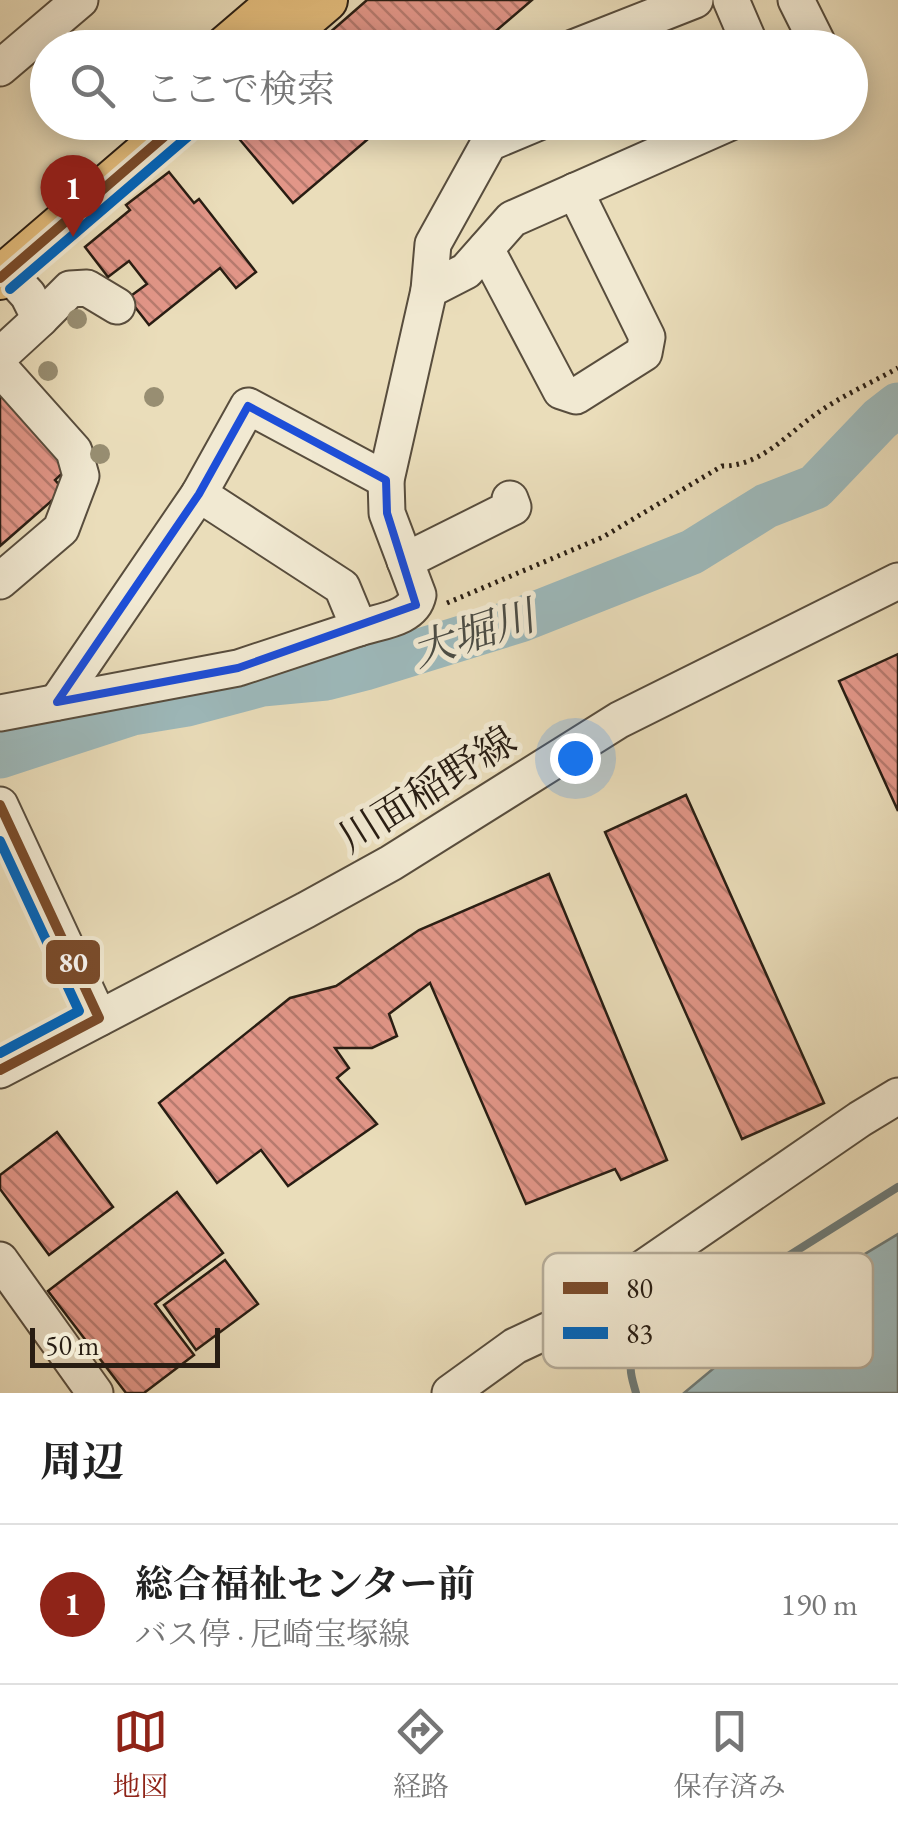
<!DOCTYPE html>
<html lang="ja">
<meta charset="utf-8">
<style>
body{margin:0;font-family:"EB Garamond","Noto Serif JP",serif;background:#f2f2f2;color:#222}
.scale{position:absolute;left:30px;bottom:25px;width:190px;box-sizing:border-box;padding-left:10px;border:5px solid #281d13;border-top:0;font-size:28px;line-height:35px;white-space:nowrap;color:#281d13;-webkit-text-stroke:8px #f1e9d2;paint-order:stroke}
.you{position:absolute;left:575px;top:758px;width:35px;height:35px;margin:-25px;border:8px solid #fff;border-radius:50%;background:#1a73e8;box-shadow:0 0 0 15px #1a73e833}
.badge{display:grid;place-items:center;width:65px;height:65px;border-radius:50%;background:#8f2418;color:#fff;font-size:32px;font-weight:700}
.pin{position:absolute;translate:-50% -82px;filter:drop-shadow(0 2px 5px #0008)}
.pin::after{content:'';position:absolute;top:52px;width:35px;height:30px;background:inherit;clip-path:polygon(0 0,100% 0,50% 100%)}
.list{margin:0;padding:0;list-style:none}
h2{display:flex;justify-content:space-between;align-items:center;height:130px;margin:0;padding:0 40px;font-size:42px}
h2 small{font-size:32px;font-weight:400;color:#767676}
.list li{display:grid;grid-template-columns:65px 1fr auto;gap:30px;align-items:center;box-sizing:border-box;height:160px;padding:0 40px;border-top:2px solid #e0e0e0}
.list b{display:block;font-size:38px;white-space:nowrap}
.list p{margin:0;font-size:32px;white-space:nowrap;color:#767676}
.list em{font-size:32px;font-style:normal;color:#767676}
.icon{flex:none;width:55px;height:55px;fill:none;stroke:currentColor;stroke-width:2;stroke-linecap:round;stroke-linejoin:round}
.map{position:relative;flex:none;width:898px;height:1393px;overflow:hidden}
.search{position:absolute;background:#fff;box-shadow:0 5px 25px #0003;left:30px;right:30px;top:30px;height:110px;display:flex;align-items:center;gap:25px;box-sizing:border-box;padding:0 35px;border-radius:55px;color:#767676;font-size:38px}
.sheet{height:290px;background:#fff}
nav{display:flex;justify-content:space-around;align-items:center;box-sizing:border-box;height:140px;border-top:2px solid #e0e0e0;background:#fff;font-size:28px;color:#767676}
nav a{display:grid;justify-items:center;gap:5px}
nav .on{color:#8f2418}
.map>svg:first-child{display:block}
.water{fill:#9db9bb;stroke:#6e7b78;stroke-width:2.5}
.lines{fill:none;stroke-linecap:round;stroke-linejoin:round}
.stream{stroke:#6e7b78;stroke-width:8}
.river{stroke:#9db9bb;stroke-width:45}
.building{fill:url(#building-back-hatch);stroke:#281d13;stroke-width:2.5}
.minor-casing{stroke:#584d3d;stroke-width:39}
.major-casing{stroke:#281d13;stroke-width:46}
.path{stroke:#281d13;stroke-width:5;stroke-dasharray:2.5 5;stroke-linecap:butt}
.minor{stroke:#f1e9d2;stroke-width:35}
.major{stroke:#e5be7d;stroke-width:42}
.bus-1-casing{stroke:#f1e9d2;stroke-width:18}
.bus-2-casing{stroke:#f1e9d2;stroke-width:18}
.bus-1{stroke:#7a4b2a;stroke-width:10}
.bus-2{stroke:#0065bd;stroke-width:10}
.tree{fill:#988e72}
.marked{fill:none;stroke:#1d4ed8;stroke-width:8;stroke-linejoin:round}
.labels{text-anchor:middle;stroke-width:10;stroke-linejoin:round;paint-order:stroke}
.street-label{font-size:40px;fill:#281d13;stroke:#f1e9d2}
.water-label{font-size:42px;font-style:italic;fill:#4b4c45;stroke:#f1e9d2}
.key{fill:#f1e9d2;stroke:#b5ac99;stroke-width:2.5}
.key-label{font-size:28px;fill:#281d13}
.line-badge{stroke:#f1e9d2;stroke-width:4}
.badge-label{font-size:28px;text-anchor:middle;font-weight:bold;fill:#fff}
</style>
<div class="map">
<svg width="898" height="1393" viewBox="0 0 898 1393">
<defs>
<pattern id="building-back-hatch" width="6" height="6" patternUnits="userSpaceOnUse" patternTransform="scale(2.5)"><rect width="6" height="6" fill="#e29688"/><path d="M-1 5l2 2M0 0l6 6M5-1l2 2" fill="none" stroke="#b77a6e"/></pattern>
</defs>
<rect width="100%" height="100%" fill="#eaddba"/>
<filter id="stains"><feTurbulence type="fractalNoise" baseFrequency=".002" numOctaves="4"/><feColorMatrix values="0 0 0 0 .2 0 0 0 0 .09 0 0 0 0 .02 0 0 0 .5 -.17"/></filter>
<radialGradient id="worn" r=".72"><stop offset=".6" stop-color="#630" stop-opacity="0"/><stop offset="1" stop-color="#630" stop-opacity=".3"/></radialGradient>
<!-- water -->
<polygon class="water" points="898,1234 898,1393 684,1393 815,1284"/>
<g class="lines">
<!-- stream -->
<path class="stream" d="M 636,1393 C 632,1378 626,1365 637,1351 L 898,1187"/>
<!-- river -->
<polyline class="river" points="0,756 132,713 187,704 262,684 326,678 365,668 520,620 692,552 766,506 815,487 880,419 898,405"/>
</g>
<!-- building -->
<g class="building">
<polygon points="367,0 532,0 476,48 312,48"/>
<polygon points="225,122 388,122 293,203"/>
<polygon points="169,172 194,203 199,199 256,272 236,288 220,268 149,325 128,298 147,284 129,261 108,277 85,247 130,210 126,205"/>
<polygon points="0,385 70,466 55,480 64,490 0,546"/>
<polygon points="898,654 898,811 839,681"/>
<polygon points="686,795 824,1103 742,1139 605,832"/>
<polygon points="549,874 667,1160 621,1180 615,1169 526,1204 430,983 389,1014 397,1036 372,1048 335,1048 349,1068 337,1078 377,1124 288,1186 261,1150 217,1183 159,1103 290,998 336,986 419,930"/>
<polygon points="57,1132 113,1207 49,1255 0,1189 0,1175"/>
<polygon points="177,1192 223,1253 155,1304 194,1355 144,1393 126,1393 48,1291"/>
<polygon points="225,1260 258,1304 196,1350 164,1305"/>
</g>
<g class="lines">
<defs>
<g id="minor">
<polyline points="731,0 749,42 735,48"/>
<polyline points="796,0 820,48"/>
<polyline points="573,48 695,0"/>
<polyline points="0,68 80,0"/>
<polyline points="486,249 561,391 576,396 644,353 647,337 575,191"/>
<polyline points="429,290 433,244 489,143 539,122"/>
<polyline points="40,319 70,289 87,288 117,306"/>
<polyline points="0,363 3,353 40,319 28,295 7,272"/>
<polyline points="0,368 74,451 81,476 61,529 0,581"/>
<polyline points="405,561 513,507 510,499"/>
<path d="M 359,628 C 380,621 413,619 418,595 L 387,513 L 386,480 L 429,290 L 466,271 L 512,219 L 731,122"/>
<polyline points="57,702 199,494 248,406 386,480"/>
<polyline points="0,713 238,668 359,628 342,587 199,494"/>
<polyline points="0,805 99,1018"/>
<polyline points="0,1070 306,910 391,863 619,720 898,581"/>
<polyline points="0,1260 95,1393"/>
<polyline points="450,1393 515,1346 562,1324 860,1119 898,1096"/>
</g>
<g id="major">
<polyline points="225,48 281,0"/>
<polyline points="270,48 326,0"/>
<polyline points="0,278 182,122"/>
</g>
</defs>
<!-- minor casing -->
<use href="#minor" class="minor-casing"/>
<!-- major casing -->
<use href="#major" class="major-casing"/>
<!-- path -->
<path class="path" d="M 447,603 L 603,537 L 722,466 C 761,466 786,435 816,414 C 841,396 871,383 898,368"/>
<!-- minor -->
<use href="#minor" class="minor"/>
<!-- major -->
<use href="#major" class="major"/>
<defs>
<g id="bus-1">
<polyline points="0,278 181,122"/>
<polyline points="0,805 99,1018 0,1070"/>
</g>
<g id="bus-2">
<polyline points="10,289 192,133"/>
<polyline points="0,841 79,1011 0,1053"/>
</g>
</defs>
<!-- bus-1 casing -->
<use href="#bus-1" class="bus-1-casing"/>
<!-- bus-2 casing -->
<use href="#bus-2" class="bus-2-casing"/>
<!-- bus-1 -->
<use href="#bus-1" class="bus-1"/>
<!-- bus-2 -->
<use href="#bus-2" class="bus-2"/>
</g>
<!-- trees -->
<g class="tree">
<circle cx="77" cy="319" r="10"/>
<circle cx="48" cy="371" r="10"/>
<circle cx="154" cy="397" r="10"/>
<circle cx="100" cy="454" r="10"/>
</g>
<!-- marked area -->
<path class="marked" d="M 248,406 L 386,480 L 387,513 L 416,605 L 238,668 L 57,702 L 199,494 Z"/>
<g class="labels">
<!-- street labels -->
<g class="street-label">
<text transform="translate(427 789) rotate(-32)" y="14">川面稲野線</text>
</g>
<!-- water labels -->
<g class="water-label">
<text transform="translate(473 633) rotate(-18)" y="15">大堀川</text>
</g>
</g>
<!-- legend -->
<rect x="543" y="1253" width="330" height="115" rx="15" class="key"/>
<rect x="563" y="1282" width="45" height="12" fill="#7a4b2a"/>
<rect x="563" y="1327" width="45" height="12" fill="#0065bd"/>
<g class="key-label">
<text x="626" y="1298">80</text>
<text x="626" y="1343">83</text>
</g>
<rect class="line-badge" x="44" y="938" width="58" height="48" rx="10" fill="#7a4b2a"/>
<g class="badge-label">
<text x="73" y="972">80</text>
</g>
<rect width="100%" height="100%" filter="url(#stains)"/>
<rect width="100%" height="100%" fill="url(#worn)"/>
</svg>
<div class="scale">50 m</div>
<div class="you"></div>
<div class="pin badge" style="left:73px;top:237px">1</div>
<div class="search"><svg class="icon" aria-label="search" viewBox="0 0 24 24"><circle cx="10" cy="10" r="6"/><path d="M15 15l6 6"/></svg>ここで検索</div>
</div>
<section class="sheet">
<h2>周辺<small></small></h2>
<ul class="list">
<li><span class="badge">1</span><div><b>総合福祉センター前</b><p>バス停 · 尼崎宝塚線</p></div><em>190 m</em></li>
</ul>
</section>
<nav>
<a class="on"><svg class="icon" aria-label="map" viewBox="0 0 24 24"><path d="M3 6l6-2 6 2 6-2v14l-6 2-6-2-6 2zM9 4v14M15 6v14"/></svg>地図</a>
<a><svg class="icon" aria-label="directions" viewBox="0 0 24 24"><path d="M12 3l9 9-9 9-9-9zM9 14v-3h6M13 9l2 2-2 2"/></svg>経路</a>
<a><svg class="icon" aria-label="saved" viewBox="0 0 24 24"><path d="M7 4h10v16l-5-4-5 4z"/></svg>保存済み</a>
</nav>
